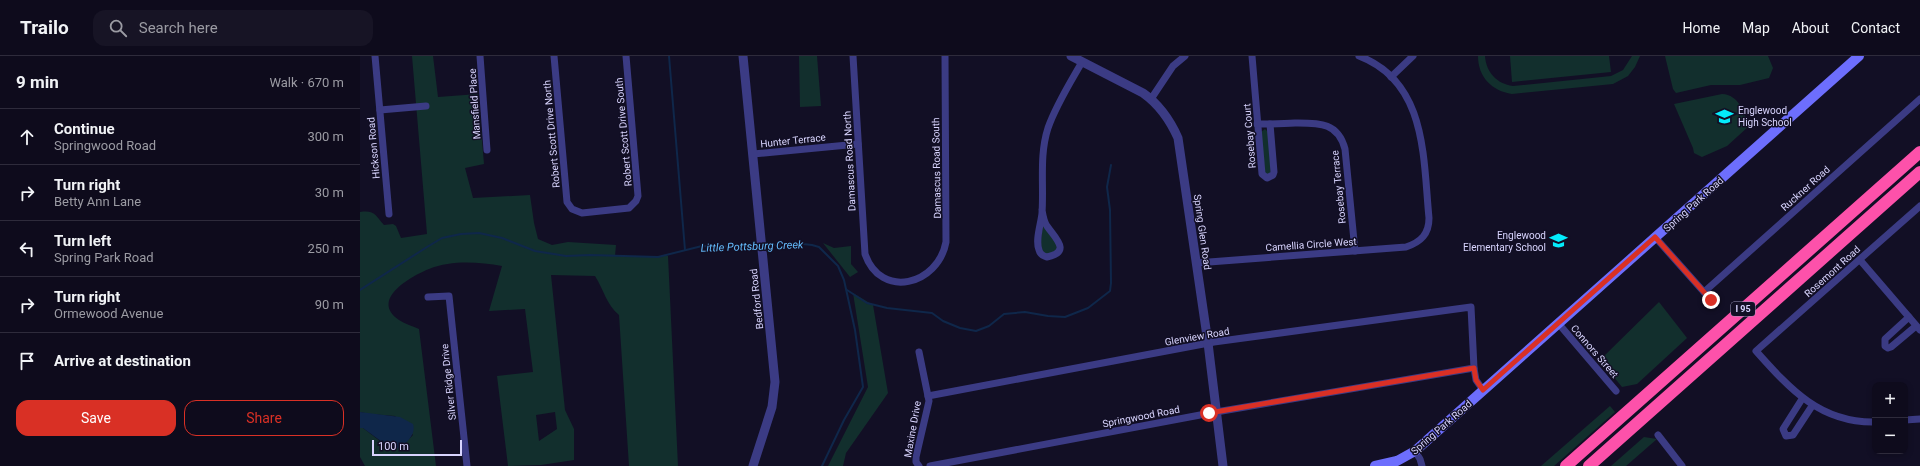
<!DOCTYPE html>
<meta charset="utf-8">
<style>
body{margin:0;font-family:Roboto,sans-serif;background:#171425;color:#f1f3f6}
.controls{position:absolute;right:12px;bottom:12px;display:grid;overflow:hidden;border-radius:8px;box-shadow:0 2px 6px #0003}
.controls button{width:36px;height:36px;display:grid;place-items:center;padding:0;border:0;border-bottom:1px solid #2e2b3b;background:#0e0b1c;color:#f1f3f6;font:20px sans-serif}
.scale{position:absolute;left:12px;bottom:10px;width:90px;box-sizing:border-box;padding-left:4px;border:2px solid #d8d4fe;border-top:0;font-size:11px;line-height:14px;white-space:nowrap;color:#d8d4fe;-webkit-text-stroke:3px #120f25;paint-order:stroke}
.stop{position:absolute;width:12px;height:12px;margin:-9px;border:3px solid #d93025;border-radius:50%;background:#fff}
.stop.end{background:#d93025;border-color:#fff;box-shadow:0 1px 4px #0008}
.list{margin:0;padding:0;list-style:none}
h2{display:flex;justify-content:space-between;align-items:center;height:52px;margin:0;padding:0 16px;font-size:17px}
h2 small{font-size:13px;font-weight:400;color:#9b9ba3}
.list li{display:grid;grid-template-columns:26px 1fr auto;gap:12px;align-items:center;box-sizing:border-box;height:56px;padding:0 16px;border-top:1px solid #2e2b3b}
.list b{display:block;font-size:15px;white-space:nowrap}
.list p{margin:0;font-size:13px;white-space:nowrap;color:#9b9ba3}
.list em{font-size:13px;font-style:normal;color:#9b9ba3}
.actions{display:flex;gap:8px;padding:12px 16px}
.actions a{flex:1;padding:9px 0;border:1px solid #d93025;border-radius:12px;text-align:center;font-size:14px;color:#d93025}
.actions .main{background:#d93025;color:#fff}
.icon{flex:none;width:22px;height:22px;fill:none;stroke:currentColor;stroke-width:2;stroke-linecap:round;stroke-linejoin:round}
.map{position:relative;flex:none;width:1560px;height:410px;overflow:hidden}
header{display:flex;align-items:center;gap:24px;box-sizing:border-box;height:56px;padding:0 20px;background:#0e0b1c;border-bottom:1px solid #2e2b3b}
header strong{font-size:19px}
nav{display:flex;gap:22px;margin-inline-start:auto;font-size:14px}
.search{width:280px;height:36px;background:#171425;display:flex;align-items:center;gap:10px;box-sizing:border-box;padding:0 14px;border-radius:12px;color:#9b9ba3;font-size:15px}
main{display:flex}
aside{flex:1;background:#0e0b1c}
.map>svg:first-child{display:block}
.green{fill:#122f2d;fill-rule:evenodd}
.water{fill:#0f274a}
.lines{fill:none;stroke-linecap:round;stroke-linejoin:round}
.stream{stroke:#0f274a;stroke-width:2}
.minor{stroke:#3b3b84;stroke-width:7}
.tertiary{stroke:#3b3b84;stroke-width:9}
.secondary{stroke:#6d6efd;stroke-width:10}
.motorway{stroke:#fd51aa;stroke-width:12}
.route{stroke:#d93025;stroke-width:5}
.labels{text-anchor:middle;stroke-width:3;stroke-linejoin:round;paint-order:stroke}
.shield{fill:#120f25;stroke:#9d99bd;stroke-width:1}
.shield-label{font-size:9px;font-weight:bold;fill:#d8d4fe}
.street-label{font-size:10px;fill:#d8d4fe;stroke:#120f25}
.poi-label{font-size:10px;fill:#d8d4fe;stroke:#120f25;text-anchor:start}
.water-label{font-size:11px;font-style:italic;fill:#64bcfd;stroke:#120f25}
</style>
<header>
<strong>Trailo</strong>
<div class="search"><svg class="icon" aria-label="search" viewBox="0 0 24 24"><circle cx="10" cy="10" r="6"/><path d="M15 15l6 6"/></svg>Search here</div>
<nav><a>Home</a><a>Map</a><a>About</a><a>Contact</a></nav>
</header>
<main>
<aside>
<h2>9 min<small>Walk · 670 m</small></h2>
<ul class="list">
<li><svg class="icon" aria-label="ahead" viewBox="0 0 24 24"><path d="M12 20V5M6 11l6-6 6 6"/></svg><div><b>Continue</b><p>Springwood Road</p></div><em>300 m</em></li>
<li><svg class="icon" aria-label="right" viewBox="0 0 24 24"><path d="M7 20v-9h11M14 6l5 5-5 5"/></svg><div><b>Turn right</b><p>Betty Ann Lane</p></div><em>30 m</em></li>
<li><svg class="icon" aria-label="left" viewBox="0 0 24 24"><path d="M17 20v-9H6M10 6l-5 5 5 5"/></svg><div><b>Turn left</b><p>Spring Park Road</p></div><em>250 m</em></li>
<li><svg class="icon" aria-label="right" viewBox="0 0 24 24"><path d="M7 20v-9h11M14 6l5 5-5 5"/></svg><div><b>Turn right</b><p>Ormewood Avenue</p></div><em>90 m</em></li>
<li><svg class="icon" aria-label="arrive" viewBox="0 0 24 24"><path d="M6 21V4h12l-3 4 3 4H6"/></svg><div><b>Arrive at destination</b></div></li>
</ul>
<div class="actions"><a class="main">Save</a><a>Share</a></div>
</aside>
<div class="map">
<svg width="1560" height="410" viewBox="0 0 1560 410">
<rect width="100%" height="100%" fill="#120f25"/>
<!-- green -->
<g class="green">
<path d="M 52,0 L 73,0 L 78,41 L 118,38 L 124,108 L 105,112 L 113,142 L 170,139 L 174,167 L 178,183 L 192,189 L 208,186 L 256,189 L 255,200 L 308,200 L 318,410 L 269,410 L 259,259 C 246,248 244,234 235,220 L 191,219 L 205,354 L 214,373 L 214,404 L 181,409 L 148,410 L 137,320 L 173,316 L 165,253 L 129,255 L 142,210 C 118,206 92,204 69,213 C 51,220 9,244 39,264 C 45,268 53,270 59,273 L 76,410 L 5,410 L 0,401 L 0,372 L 3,372 L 29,392 L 41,391 L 53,379 L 35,360 L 10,358 L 0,356 L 0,156 C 15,154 15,159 24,169 L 33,168 L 36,170 L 41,182 L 67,178 ZM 195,356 L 197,373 L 179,385 L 176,359 Z"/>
<polygon points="439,0 457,0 461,50 440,51"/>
<path d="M 1118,0 L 1125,0 C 1126,16 1137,28 1153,30 L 1251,20 L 1263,14 L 1272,0 L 1280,0 L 1275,11 L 1268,20 L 1253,28 L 1152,38 C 1132,35 1118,21 1118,0 Z"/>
<polygon points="1150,0 1249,0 1251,16 1152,26"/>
<polygon points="1305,0 1408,0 1413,12 1409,22 1380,29 1351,29 1316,37 1313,33"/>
<path d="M 1362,38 C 1379,39 1384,56 1389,70 L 1367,90 L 1342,101 L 1334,97 L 1333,92 L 1314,48 Z"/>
<polygon points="905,73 908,76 911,116 908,119 905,117 901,76"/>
<polygon points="683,169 696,186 697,193 693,198 685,198 680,190"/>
<polygon points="463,187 474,192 491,190 491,208 498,216 490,221"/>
<polygon points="493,237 513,249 528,337 486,397 483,410 468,410 508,331"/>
<polygon points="1299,246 1327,282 1277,328 1262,331 1240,304"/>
<polygon points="1250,350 1255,356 1194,410 1181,410"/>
<polygon points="1284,381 1297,383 1266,410 1251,410"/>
</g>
<!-- water -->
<path class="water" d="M 0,356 L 40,361 L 53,368 C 57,379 43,392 33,394 L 3,372 L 0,372 Z"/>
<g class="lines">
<!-- stream -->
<g class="stream">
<polyline points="309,0 325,194"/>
<polyline points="405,190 434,187 452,189 459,191 478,210 484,224 495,274 503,331 484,364 462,410"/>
<polyline points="0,234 67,191 82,182 101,178 119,177 142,182 175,195 206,200 230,199 298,201 342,190 399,191"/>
<polyline points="487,234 507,247 527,252 572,257 583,265 600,272 616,275 629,270 644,258 665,256 688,260 705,261 728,252 750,235 751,227 750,154 747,131 751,109"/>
</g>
<!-- minor -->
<g class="minor">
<polyline points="15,0 29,158"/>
<polyline points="120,0 127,94"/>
<polyline points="194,0 207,146 212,153 222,157 269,152 276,145 278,140 266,0"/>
<path d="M 493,0 L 505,198 C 521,244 578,229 586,186 L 585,0"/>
<polyline points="892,0 902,118 907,122 913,119 914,116 910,68"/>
<polyline points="1031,21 1053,0"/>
<polyline points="791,43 813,10 825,0"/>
<polyline points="20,54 66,50"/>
<path d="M 897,68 C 910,68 923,68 935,67 C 959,67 978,66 985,93 L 995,195"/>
<polyline points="393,98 498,88"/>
<path d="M 682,154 C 683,160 684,166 687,170 C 695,182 712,196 687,201 C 683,200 680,198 679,194 C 675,184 681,168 682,157 C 684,128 679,100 688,72 C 696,49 710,27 722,6"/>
<polyline points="1295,181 1351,244"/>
<polyline points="1500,204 1560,274"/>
<path d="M 836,207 L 1046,191 C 1061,186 1069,178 1069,162 C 1063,101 1067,26 999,0"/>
<polyline points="1344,236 1560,43"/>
<polyline points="68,241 89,240 107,410"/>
<polyline points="1549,261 1525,283 1525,290 1528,292 1531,291 1556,270"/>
<polyline points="1198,267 1256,335"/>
<polyline points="568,340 854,286 1111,251 1114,312 1116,324 1123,334"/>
<polyline points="1442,343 1423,373 1426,380 1433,379 1452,350"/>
<polyline points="1545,364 1560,363"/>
<path d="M 1515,366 C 1460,367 1430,333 1396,295 L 1560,150"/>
<polyline points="1298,379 1322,410"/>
<polyline points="1055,395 1060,403 1062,410"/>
<polyline points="559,410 556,406 556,401 569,345 559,296"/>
<polyline points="570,410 856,356 1114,312"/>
</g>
<!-- tertiary -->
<g class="tertiary">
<polyline points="383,0 415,326 412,351 393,410"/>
<path d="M 711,0 L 783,37 C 800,49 810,64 818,82 L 848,287 L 863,410"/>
</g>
<!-- secondary -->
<polyline class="secondary" points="1015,410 1037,405 1055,395 1499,0"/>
<!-- motorway -->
<g class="motorway">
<polyline points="1206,410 1560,96"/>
<polyline points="1229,410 1560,116"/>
</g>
</g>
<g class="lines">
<!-- route -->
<polyline class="route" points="849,357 1114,312 1116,324 1123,334 1295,181 1351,244"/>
</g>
<!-- icons -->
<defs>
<symbol id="school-bare" viewBox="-9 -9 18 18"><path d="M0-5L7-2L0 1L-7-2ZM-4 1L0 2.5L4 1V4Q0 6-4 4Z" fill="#04ebfb" stroke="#120f25" stroke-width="2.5" paint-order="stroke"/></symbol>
</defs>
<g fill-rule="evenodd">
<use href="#school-bare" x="1352" y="48" width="25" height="25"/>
<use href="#school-bare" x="1186" y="172" width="25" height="25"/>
</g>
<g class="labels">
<!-- shield labels -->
<rect class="shield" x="1371" y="246" width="24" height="14" rx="3"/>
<g class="shield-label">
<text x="1383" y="256">I 95</text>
</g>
<!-- street labels -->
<g class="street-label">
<text transform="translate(114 48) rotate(-94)" y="4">Mansfield Place</text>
<text transform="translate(263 76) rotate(-95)" y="4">Robert Scott Drive South</text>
<text transform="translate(191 78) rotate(-95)" y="4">Robert Scott Drive North</text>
<text transform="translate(889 80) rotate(-95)" y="4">Rosebay Court</text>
<text transform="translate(433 84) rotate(-6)" y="4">Hunter Terrace</text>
<text transform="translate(13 92) rotate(-95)" y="4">Hickson Road</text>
<text transform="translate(489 105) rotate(-93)" y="4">Damascus Road North</text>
<text transform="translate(576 112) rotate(-91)" y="4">Damascus Road South</text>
<text transform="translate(978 131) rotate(-96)" y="4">Rosebay Terrace</text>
<text transform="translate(1445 132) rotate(-42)" y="4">Ruckner Road</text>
<text transform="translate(1333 148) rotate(-42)" y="4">Spring Park Road</text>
<text transform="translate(843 176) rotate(82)" y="4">Spring Glen Road</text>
<text transform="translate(951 188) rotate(-4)" y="4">Camellia Circle West</text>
<text transform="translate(1472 215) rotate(-42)" y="4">Rosemont Road</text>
<text transform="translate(396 243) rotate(-96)" y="4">Bedford Road</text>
<text transform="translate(837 280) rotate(-10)" y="4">Glenview Road</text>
<text transform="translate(1235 295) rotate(49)" y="4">Connors Street</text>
<text transform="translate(88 326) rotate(-96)" y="4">Silver Ridge Drive</text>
<text transform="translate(781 360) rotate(-11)" y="4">Springwood Road</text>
<text transform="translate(1081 371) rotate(-41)" y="4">Spring Park Road</text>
<text transform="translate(552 373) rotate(-80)" y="4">Maxine Drive</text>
</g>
<!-- poi labels -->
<g class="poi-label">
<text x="1378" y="58">Englewood<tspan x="1378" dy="12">High School</tspan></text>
<text x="1186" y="183" text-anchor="end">Englewood<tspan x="1186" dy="12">Elementary School</tspan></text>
</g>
<!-- water labels -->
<g class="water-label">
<text transform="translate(392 190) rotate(-2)" y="4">Little Pottsburg Creek</text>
</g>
</g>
</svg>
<div class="controls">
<button>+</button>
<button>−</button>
</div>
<div class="scale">100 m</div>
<div class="stop" style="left:849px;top:357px"></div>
<div class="stop end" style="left:1351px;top:244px"></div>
</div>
</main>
